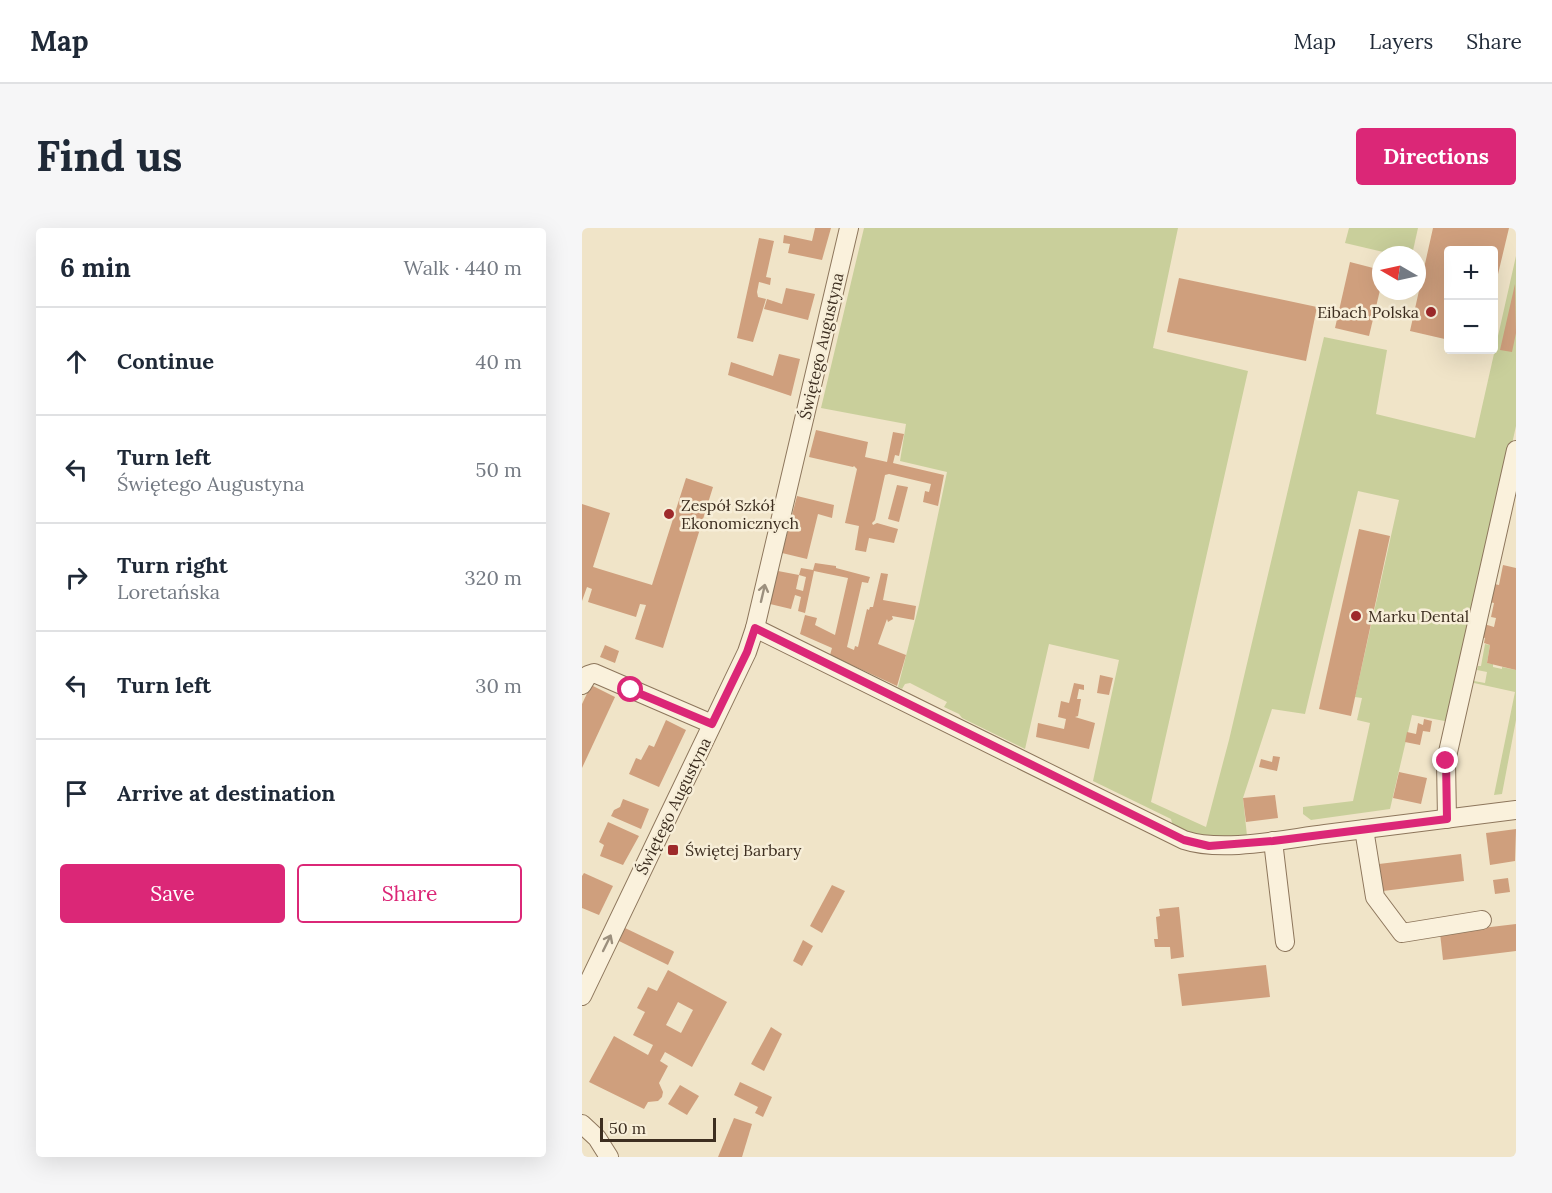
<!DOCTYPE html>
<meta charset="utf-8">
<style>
body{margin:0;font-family:Lora,serif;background:#f6f6f7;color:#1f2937}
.controls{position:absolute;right:18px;top:18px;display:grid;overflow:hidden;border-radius:6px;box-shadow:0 6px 24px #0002}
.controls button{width:54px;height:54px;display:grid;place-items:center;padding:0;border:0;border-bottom:2px solid #e0e1e3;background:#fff;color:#1f2937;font:30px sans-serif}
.compass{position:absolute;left:790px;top:18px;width:54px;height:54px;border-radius:50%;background:#fff;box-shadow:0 6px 24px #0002;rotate:279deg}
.scale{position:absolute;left:18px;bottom:15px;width:116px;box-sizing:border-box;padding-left:6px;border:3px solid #3d2e20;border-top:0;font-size:16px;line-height:21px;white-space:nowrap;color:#3d2e20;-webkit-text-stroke:4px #f7eed8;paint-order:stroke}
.stop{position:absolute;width:18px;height:18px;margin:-14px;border:4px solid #db2777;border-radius:50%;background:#fff}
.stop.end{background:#db2777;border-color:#fff;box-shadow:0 2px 6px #0008}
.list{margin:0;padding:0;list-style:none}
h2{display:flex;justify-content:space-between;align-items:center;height:78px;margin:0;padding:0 24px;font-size:26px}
h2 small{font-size:20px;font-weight:400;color:#747a83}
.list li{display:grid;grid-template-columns:39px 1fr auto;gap:18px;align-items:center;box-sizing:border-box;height:108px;padding:0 24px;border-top:2px solid #e0e1e3}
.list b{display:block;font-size:22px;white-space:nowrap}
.list p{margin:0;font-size:20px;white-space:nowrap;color:#747a83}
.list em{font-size:20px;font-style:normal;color:#747a83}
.actions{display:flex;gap:12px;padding:18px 24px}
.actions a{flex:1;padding:14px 0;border:2px solid #db2777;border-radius:6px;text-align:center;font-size:21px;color:#db2777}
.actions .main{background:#db2777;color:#fff}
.icon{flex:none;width:33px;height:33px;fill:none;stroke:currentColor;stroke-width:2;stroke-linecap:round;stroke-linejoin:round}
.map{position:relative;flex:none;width:934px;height:929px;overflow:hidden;border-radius:6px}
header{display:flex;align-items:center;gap:36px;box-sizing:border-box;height:84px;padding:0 30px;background:#fff;border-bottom:2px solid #e0e1e3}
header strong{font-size:28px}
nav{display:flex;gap:33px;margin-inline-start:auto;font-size:21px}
.intro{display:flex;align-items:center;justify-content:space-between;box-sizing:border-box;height:144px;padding:0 36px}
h1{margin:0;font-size:42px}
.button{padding:15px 27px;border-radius:6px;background:#db2777;color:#fff;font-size:21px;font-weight:700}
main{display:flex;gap:36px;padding:0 36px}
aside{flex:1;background:#fff;border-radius:6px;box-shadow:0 6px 24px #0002}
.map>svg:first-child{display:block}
.green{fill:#c9cf9b}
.building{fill:#cf9f7d;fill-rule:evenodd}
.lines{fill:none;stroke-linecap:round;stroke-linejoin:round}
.minor-casing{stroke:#8d765c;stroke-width:20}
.minor{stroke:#faf1dc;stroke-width:18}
.oneway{stroke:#9c907e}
.route{stroke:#db2777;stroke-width:8}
.poi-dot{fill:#9e2a2b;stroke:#f7eed8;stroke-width:2}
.labels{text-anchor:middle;stroke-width:5;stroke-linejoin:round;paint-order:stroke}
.poi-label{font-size:16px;fill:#3d2e20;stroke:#f7eed8;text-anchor:start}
.street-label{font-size:16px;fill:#3d2e20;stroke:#f7eed8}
</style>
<header>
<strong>Map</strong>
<nav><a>Map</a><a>Layers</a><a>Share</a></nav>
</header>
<div class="intro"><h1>Find us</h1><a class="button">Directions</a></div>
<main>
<aside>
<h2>6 min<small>Walk · 440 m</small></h2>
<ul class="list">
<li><svg class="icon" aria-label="ahead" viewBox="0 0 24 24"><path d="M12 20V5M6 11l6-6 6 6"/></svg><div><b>Continue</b></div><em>40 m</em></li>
<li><svg class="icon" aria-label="left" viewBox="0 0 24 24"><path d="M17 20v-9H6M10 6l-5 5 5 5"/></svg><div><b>Turn left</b><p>Świętego Augustyna</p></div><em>50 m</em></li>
<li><svg class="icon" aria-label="right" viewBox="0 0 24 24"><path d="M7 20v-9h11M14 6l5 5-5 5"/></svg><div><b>Turn right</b><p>Loretańska</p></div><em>320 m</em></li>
<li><svg class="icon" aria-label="left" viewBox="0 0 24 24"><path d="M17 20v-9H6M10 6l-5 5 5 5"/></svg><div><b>Turn left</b></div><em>30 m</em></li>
<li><svg class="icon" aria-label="arrive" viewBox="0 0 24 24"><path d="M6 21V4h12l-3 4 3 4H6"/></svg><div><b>Arrive at destination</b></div></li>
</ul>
<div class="actions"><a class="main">Save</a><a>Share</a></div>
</aside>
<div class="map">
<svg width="934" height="929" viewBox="0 0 934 929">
<rect width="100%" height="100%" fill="#f0e4c8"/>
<!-- green -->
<g class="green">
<polygon points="282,0 596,0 571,120 666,143 569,574 624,599 647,512 742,109 805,122 794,186 893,210 934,28 934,198 868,494 830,487 808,581 729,592 721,586 721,579 771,573 788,495 775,492 780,470 773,469 817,272 776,263 723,486 690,481 661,570 665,608 622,612 591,598 589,591 511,553 537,432 467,416 443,521 380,490 377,486 362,479 365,474 328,455 323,456 320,461 316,459 337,377 365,244 318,233 324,196 239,180"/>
<polygon points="767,0 836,0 830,27 814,27 763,15"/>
<polygon points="903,416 908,417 905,435 911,436 911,439 920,441 920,439 934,442 934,492 920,566 912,567 933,464 892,455 892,453 903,455 905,444 895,442 896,438 899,438"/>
</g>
<!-- building -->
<g class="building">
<polygon points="233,0 249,0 240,32 206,25 208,16 201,15 202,7 230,13"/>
<polygon points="851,0 927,0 912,63 912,22 867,22 867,112 828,103"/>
<polygon points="177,10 192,13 184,49 189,50 188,57 177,54 175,64 176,69 184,71 171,114 155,110"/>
<polygon points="768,34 799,42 799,58 787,108 753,100"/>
<polygon points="597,50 735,79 724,133 585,104"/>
<polygon points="933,56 934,105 930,124 918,122"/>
<polygon points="204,60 233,66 226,92 182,81 185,71 200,76"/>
<polygon points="197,126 218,131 209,168 146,147 149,134 191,148"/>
<polygon points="234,202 286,214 283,229 305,234 311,204 322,206 317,228 313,227 311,235 362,247 356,278 341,274 343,263 347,264 349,256 307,246 303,247 293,292 290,295 291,297 295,295 316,301 312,315 287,310 284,324 273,322 277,298 263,295 275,241 272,238 271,239 227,229"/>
<polygon points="104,250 131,259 81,420 53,411 64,377 58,376 54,389 6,374 10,361 5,359 0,373 0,276 28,285 11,339 70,357"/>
<polygon points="315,257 326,259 317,294 306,291"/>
<polygon points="215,268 252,277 250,290 236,286 225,331 200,325"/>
<polygon points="777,301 808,308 769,488 737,481"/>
<polygon points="233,335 254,338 254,340 288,349 286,355 280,354 265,419 272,422 273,418 276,419 285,381 287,382 288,379 291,379 299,345 306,346 301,372 334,378 332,392 310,388 311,391 306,394 305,391 296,416 324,427 315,458 248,427 250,420 218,406 223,387 235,390 233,397 253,407 266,350 232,343 223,385 216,383 219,369 213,367 209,381 188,376 196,343 217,347 214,361 221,363 224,349 217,347 219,340 231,342"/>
<polygon points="921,337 934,340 934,442 905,435 908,417 902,415 903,410 899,409 902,396 912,399 914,390 909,389 912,375 908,374 908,355 917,357"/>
<polygon points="23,417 37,423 33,435 18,429"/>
<polygon points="518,447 531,450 527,467 515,465"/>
<polygon points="492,455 502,457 502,462 497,461 495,471 499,471 496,488 493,489 513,495 507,521 454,509 456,495 482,501 484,491 476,489 479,473 487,475"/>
<polygon points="9,457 33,469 0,540 0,476"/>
<polygon points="842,491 850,493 848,504 841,503 838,517 823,514 825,504 834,506 836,495 841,497"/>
<polygon points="84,492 104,502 77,559 47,546 54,530 59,532 67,517 72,519"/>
<polygon points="691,528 698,529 695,543 677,539 679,531 690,534"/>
<polygon points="817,544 845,550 839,576 811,570"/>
<polygon points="693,567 696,590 664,594 661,570"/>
<polygon points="41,571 67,581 59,601 29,588 32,582 38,579"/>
<polygon points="26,594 57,608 41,637 18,628 22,617 17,614"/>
<polygon points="934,601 933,633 908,637 904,605"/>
<polygon points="879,626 882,653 801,663 797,636"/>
<polygon points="2,645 31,658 17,687 0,680 0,648"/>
<polygon points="926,650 928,664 913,666 911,652"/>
<polygon points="250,657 263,663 240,705 228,698"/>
<polygon points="597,679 602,729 589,731 588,719 573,719 572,711 576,711 574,689 578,688 577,681"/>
<polygon points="934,696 934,723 861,732 858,705"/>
<polygon points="43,700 91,723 92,724 86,737 37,713"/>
<polygon points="221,712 231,718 220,738 211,733"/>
<polygon points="684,737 688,769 600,778 596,746"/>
<path d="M 86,742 L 145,774 L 110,839 L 83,824 L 78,833 L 86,838 L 77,855 L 81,864 L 80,869 L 76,873 L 66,874 L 62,881 L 7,854 L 32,808 L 66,827 L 71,817 L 51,807 L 63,784 L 55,780 L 66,759 L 75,763 ZM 96,774 L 111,782 L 99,805 L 84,797 Z"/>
<polygon points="189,799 200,806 182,843 169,836"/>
<polygon points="158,854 190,869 181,889 173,885 176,879 152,867"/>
<polygon points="98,857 117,868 105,887 86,876"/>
<polygon points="152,890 170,896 160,929 136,929"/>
</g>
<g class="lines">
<defs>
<g id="minor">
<path d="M 173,400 L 602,612 C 641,625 702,611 743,606 C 807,598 870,590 934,582"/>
<polyline points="0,457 6,447 12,445 130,496"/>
<polyline points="865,591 864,533 934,222"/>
<polyline points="782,601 793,669 820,705 900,692"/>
<polyline points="691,613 703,714"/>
<polyline points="0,768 165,424 173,400 267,0"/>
<polyline points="0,896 15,910 27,929"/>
</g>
</defs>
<!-- minor casing -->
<use href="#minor" class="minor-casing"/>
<!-- minor -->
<use href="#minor" class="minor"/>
</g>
<!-- one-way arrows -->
<defs><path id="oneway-shaft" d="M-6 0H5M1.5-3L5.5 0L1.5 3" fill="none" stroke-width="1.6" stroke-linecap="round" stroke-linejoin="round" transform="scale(1.5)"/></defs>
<g class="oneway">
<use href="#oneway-shaft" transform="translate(181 365) rotate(-77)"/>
<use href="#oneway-shaft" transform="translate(25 715) rotate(-64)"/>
</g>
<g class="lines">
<!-- route -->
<polyline class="route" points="49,462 130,496 165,424 173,400 602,612 627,618 691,613 865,591 864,533"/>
</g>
<!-- markers -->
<g class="poi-dot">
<circle cx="849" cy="84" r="6"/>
<circle cx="87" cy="286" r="6"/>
<circle cx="774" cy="388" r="6"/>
<rect x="85" y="616" width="12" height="12" rx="3"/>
</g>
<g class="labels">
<!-- poi labels -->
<g class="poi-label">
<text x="837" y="90" text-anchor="end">Eibach Polska</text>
<text x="99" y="283">Zespół Szkół<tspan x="99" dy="18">Ekonomicznych</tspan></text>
<text x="786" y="394">Marku Dental</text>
<text x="103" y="628">Świętej Barbary</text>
</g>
<!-- street labels -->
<g class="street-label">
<text transform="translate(239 118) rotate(-77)" y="6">Świętego Augustyna</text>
<text transform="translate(91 578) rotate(-64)" y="6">Świętego Augustyna</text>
</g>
</g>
</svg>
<div class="controls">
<button>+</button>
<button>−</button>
</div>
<svg class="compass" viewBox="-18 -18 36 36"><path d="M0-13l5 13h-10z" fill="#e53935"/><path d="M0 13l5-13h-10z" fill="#747a83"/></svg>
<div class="scale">50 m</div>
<div class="stop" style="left:49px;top:462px"></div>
<div class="stop end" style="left:864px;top:533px"></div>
</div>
</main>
